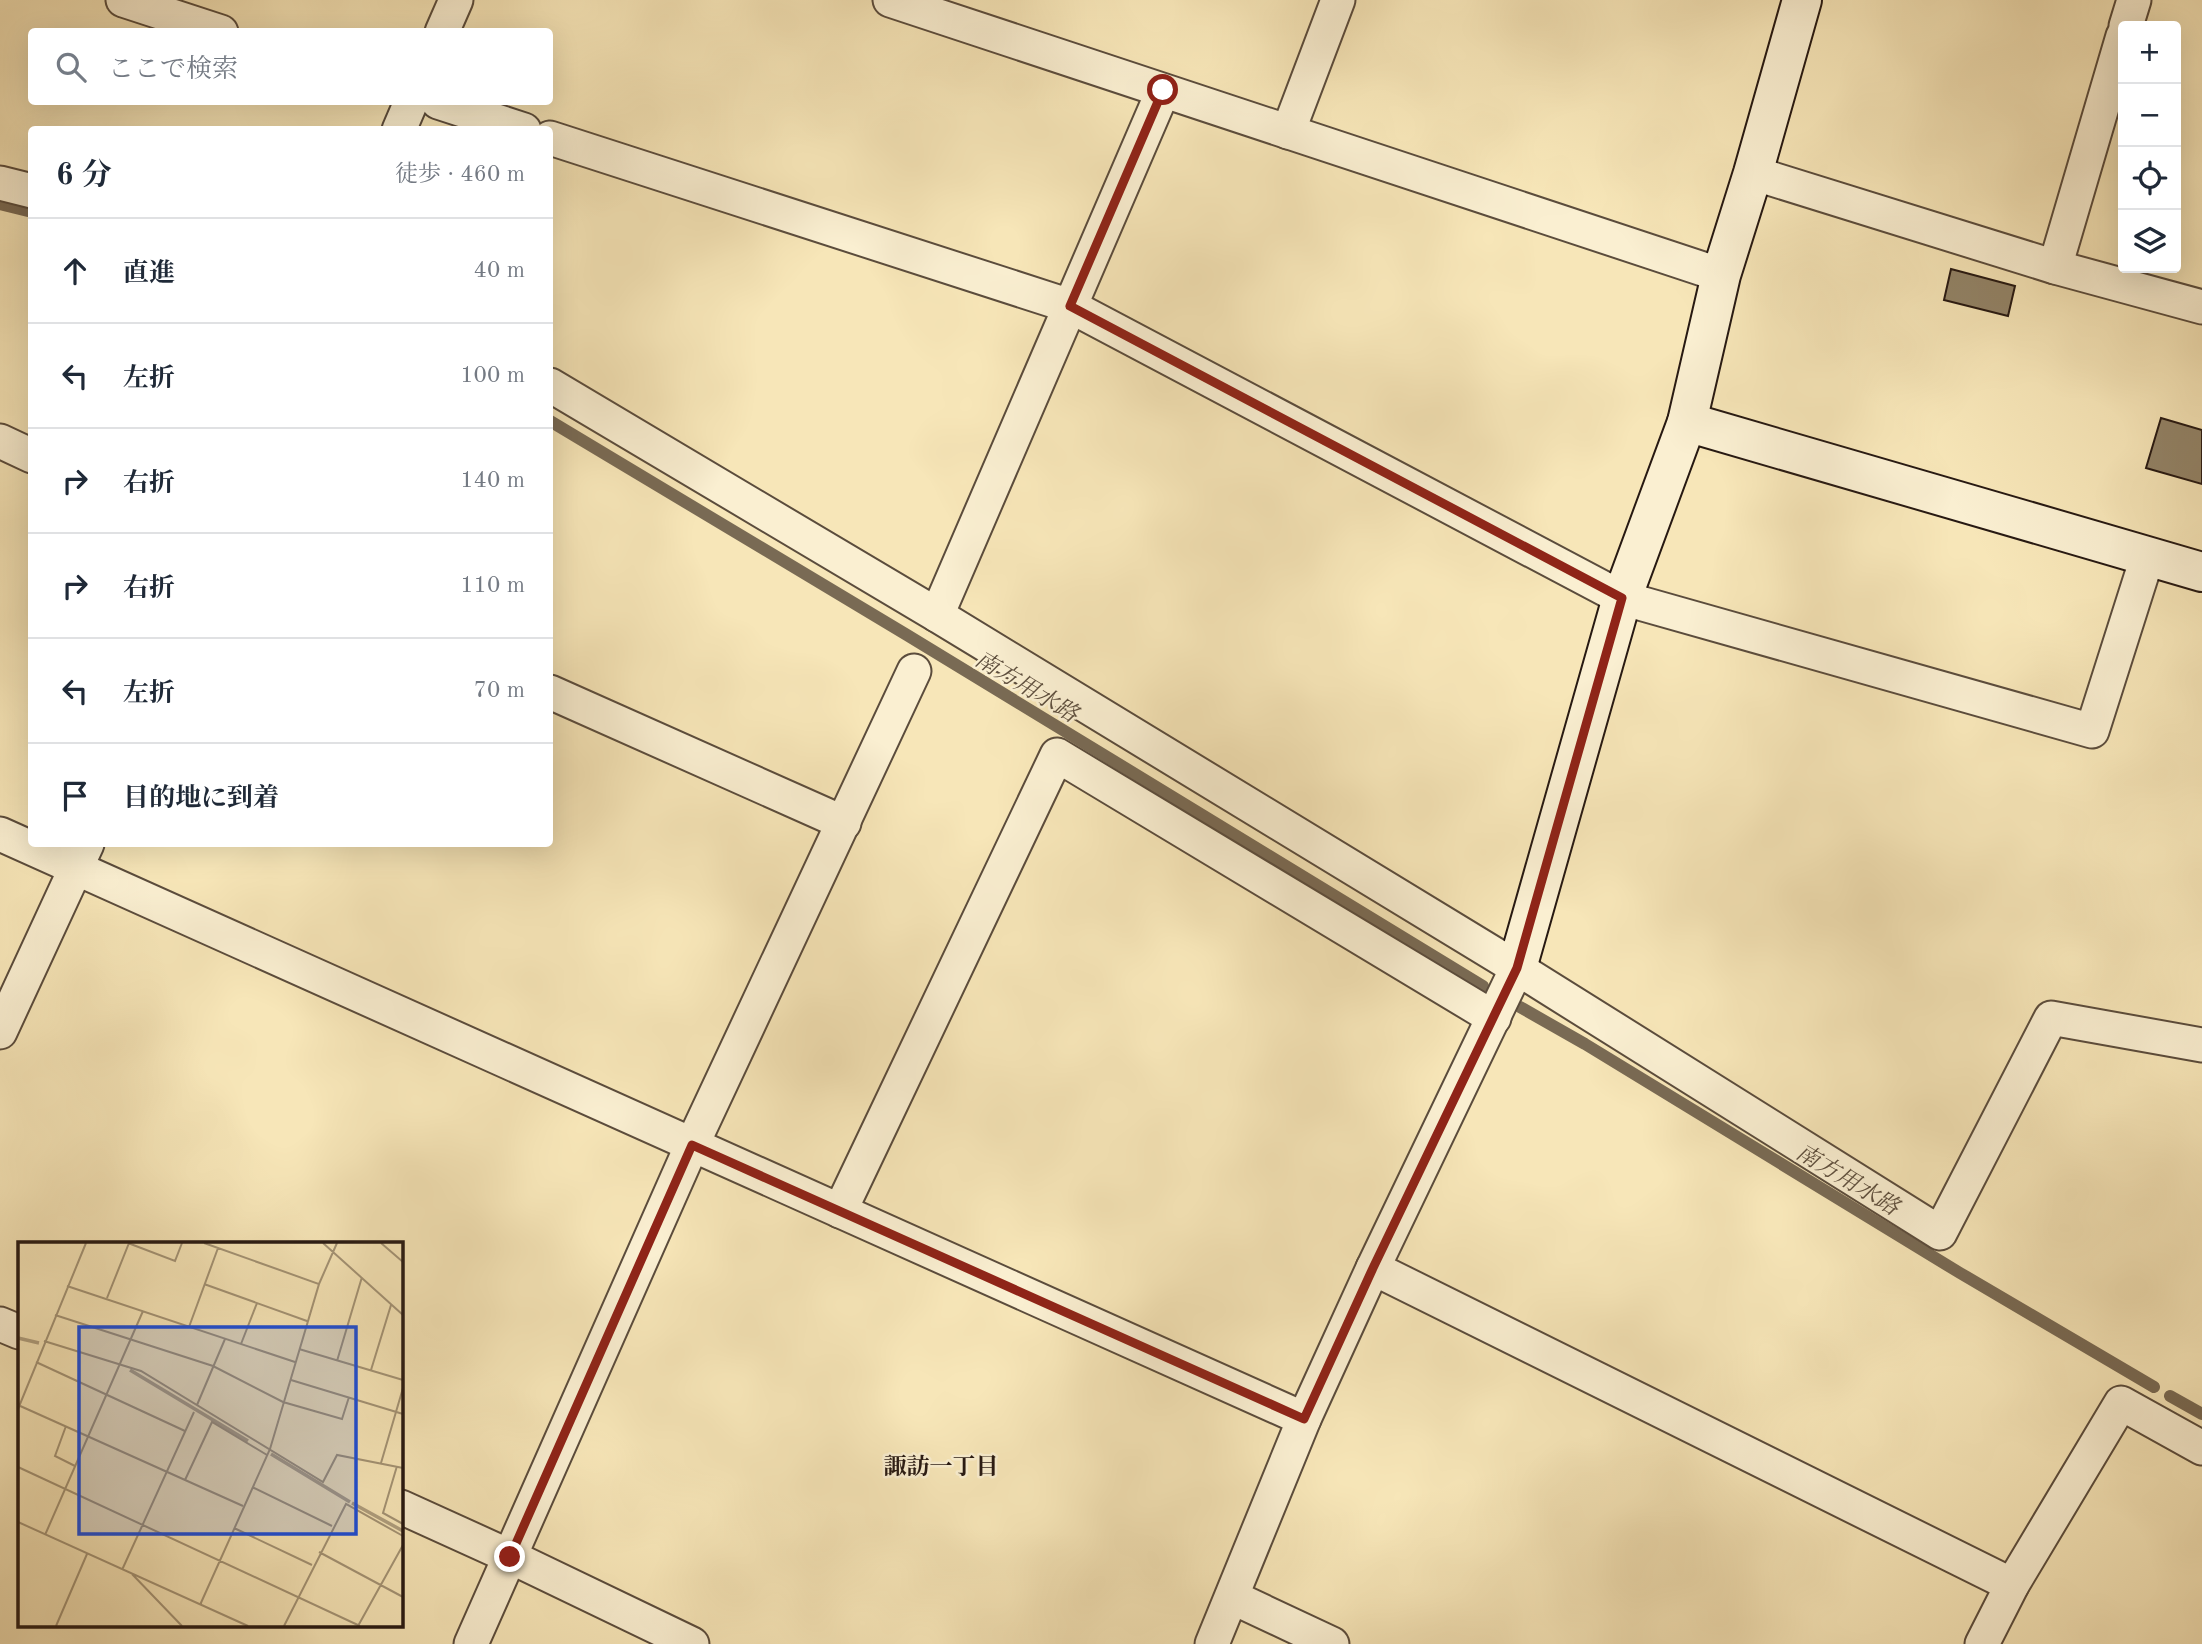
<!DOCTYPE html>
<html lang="ja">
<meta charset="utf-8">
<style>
body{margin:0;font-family:"Old Standard TT","Noto Serif JP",serif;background:#f6f6f7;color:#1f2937}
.controls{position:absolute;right:21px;top:21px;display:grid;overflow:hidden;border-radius:7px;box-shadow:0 7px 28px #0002}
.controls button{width:63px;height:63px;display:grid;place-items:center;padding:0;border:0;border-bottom:2px solid #e0e1e3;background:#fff;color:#1f2937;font:35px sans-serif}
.stop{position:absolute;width:21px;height:21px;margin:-16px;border:5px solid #8f2418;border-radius:50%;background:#fff}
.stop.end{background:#8f2418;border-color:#fff;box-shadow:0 2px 7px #0008}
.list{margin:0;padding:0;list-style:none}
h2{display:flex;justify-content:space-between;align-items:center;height:91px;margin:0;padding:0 28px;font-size:30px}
h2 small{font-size:23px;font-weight:400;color:#747a83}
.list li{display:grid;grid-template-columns:46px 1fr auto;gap:21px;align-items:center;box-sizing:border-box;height:105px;padding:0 28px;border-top:2px solid #e0e1e3}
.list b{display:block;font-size:26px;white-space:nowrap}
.list em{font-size:23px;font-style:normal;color:#747a83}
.icon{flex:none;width:38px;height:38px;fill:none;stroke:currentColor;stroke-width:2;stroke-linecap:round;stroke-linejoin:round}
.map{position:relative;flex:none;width:2202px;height:1644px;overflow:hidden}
.search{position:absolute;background:#fff;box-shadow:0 7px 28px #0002;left:28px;top:28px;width:525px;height:77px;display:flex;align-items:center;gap:18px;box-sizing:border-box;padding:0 24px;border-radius:7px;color:#747a83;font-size:26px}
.panel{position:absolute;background:#fff;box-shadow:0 7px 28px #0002;left:28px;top:126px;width:525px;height:721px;border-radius:7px}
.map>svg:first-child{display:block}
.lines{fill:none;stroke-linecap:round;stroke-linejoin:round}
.stream{stroke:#796a54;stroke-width:12}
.building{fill:#938468;stroke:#271912;stroke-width:2}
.street-casing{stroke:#5b4c3c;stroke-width:37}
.secondary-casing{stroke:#271912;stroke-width:42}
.street{stroke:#faefd1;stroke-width:33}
.secondary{stroke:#faefd1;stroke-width:38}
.route{stroke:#8f2418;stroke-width:9}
.labels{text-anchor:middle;stroke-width:5;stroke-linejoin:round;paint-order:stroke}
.water-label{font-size:23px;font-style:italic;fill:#5e4f3e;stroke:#faefd1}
.neighbourhood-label{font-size:23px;font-weight:bold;fill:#271912;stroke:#faefd1}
.inset-river{fill:none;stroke:#b0a080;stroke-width:3.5}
.inset-road{fill:none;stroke:#a49476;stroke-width:2}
.view{fill:#1d4ed8;fill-opacity:0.15;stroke:#1d4ed8;stroke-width:3.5}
.inset-edge{fill:none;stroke:#271912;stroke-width:3.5}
</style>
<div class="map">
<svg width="2202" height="1644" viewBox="0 0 2202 1644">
<rect width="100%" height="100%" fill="#f7e6b8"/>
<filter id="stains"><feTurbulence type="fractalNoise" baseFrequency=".00286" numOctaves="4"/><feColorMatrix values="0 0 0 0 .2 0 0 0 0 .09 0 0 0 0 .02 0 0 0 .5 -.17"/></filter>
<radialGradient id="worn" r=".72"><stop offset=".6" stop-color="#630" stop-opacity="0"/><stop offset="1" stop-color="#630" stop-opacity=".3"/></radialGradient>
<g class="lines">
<!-- stream -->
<g class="stream">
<polyline points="0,204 32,212"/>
<polyline points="550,421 907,635 1483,986"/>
<polyline points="1520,1007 1585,1044 1960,1273 2154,1387"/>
<polyline points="2170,1396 2202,1414"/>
</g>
</g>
<!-- building -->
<g class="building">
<polygon points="1951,269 2015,286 2008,316 1944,300"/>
<polygon points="2161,418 2202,430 2202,484 2146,468"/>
</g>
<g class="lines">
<defs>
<g id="street">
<polyline points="123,0 221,32"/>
<polyline points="890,0 1721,275"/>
<polyline points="2126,26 2134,0"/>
<polyline points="442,32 456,0"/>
<polyline points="438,102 524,130"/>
<polyline points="399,130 411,102"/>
<polyline points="1288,132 1338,0"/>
<polyline points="550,138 1070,306 1622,598 2092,731 2148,555"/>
<polyline points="1753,173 2055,267 2202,307"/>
<polyline points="0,183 32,191"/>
<polyline points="2055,267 2123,36"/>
<polyline points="550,385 937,615 1517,968 1940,1233 2051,1018 2202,1045"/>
<polyline points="0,441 32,456"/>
<polyline points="937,615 1163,91"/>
<polyline points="550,692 844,823"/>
<polyline points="0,834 1304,1419"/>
<polyline points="0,1032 87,844"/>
<polyline points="840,1211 1057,755 1494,1018"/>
<polyline points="1373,1268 2012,1585"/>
<polyline points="0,1324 19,1332"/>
<polyline points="401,1507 511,1557 692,1644"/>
<polyline points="1232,1597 1332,1644"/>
<polyline points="471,1644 692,1145 914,671"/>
<polyline points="1212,1644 1304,1419 1373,1268 1517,968"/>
<polyline points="1982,1644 2012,1585 2121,1403 2202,1448"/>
</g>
<g id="secondary">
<polyline points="1687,422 2202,572"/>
<polyline points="1517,968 1622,598 1687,422 1721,275 1753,173 1802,0"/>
</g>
</defs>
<!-- street casing -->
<use href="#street" class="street-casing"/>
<!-- secondary casing -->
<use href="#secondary" class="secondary-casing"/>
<!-- street -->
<use href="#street" class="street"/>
<!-- secondary -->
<use href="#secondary" class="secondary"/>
</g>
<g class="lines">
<!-- route -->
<polyline class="route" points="510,1557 692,1145 1304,1419 1373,1268 1517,968 1622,598 1070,306 1163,90"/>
</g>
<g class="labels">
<!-- water labels -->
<g class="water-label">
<text transform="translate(1027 686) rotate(31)" y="8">南方用水路</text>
<text transform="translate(1848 1179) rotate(31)" y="8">南方用水路</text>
</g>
<!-- neighbourhood labels -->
<g class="neighbourhood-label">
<text x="941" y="1474">諏訪一丁目</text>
</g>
</g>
<!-- overview -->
<g transform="translate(18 1242)">
<rect width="385" height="385" fill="#f7e6b8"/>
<path class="inset-river" d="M 0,96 L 21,101M 112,128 L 230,199M 253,212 L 332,260M 334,261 L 385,289"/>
<path class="inset-road" d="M 110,1 L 157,19 L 164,1M 305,1 L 385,73M 363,1 L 385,20M 186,42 L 289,79M 301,42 L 319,1M 49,44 L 277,120M 89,56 L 111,1M 37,73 L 195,124 L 265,160 L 324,177 L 331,155M 171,85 L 200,6M 26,99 L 123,129 L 305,240 L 319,213 L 385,226M 223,102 L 239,61M 281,107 L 385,138M 319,119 L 344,35M 18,120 L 167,189M 353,128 L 373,63M 273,138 L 385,172M 0,163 L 225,264M 179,163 L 207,97M 0,167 L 68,1M 48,184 L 37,214 L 57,224M 363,221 L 385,146M 379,224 L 365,271 L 385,282M 0,225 L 342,384M 167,238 L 194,180 L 249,213M 234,245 L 314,284M 0,280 L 230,384M 216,286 L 294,323M 27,293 L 125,69M 301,310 L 385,355M 104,328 L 176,170M 114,332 L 164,384M 182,363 L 252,207 L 301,42 L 186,1M 38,384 L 69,312M 266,384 L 328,262 L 385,294M 340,384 L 385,303"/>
<path class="view" d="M 61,85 L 338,85 L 338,292 L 61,292 Z"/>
<rect width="385" height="385" class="inset-edge"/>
</g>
<rect width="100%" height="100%" filter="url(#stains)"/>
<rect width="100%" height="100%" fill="url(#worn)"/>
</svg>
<div class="controls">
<button>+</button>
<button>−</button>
<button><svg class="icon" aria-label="locate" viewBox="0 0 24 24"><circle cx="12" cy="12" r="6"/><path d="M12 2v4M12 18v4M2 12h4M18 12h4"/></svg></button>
<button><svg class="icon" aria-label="layers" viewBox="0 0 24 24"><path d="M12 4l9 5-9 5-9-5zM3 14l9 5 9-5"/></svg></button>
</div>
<div class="stop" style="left:1163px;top:90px"></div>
<div class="stop end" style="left:510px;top:1557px"></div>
<div class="search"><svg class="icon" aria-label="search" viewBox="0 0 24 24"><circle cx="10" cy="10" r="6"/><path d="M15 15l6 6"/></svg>ここで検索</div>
<section class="panel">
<h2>6 分<small>徒歩 · 460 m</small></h2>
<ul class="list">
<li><svg class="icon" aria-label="ahead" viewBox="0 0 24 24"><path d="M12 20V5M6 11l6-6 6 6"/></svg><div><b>直進</b></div><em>40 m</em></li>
<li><svg class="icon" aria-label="left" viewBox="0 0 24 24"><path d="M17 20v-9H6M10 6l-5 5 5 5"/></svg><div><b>左折</b></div><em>100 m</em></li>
<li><svg class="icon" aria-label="right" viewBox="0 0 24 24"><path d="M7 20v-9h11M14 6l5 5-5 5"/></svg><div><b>右折</b></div><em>140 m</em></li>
<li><svg class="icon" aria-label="right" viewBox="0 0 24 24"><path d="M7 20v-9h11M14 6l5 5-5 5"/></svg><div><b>右折</b></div><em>110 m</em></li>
<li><svg class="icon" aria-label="left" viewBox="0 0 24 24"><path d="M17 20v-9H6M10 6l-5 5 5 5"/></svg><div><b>左折</b></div><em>70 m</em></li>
<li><svg class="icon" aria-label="arrive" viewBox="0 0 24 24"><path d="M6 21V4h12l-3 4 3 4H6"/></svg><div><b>目的地に到着</b></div></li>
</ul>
</section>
</div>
